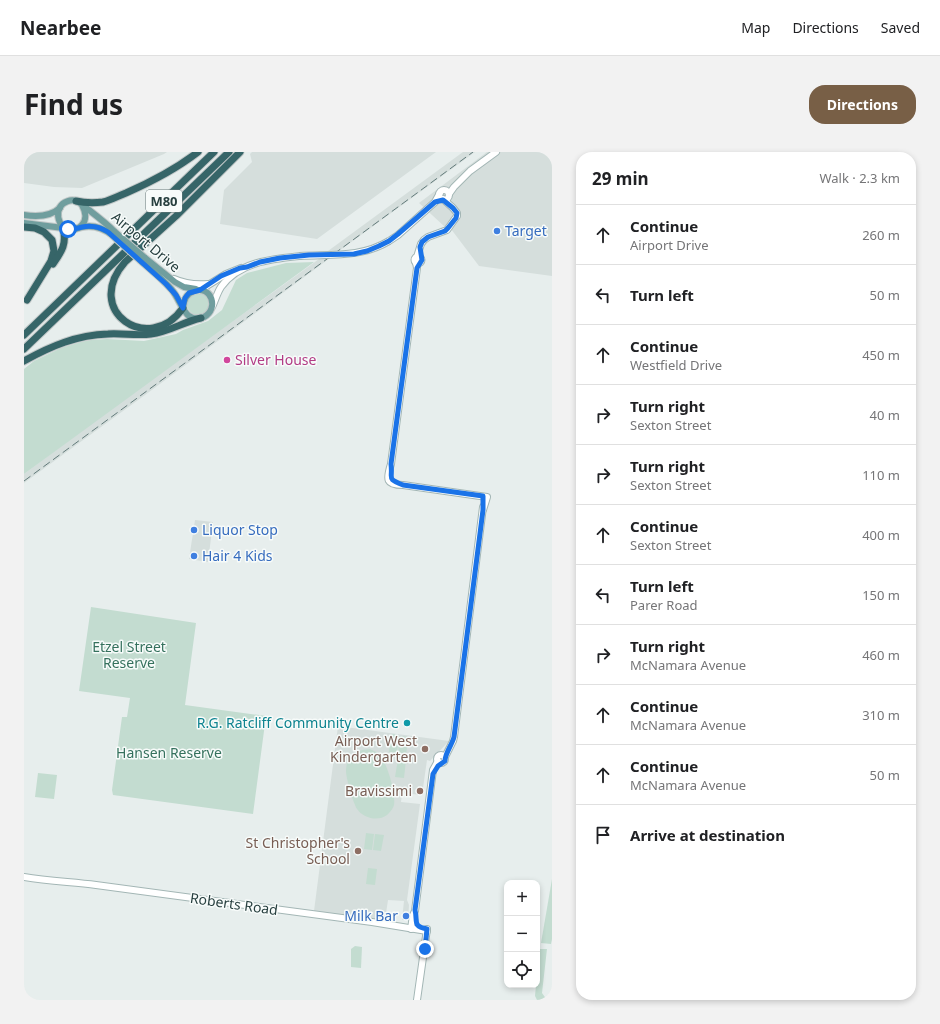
<!DOCTYPE html>
<meta charset="utf-8">
<style>
body{margin:0;font-family:"Noto Sans",sans-serif;background:#f2f2f2;color:#202124}
.controls{position:absolute;right:12px;bottom:12px;display:grid;overflow:hidden;border-radius:8px;box-shadow:0 2px 6px #0003}
.controls button{width:36px;height:36px;display:grid;place-items:center;padding:0;border:0;border-bottom:1px solid #e0e0e0;background:#fff;color:#202124;font:20px sans-serif}
.stop{position:absolute;width:12px;height:12px;margin:-9px;border:3px solid #1a73e8;border-radius:50%;background:#fff}
.stop.end{background:#1a73e8;border-color:#fff;box-shadow:0 1px 4px #0008}
.list{margin:0;padding:0;list-style:none}
h2{display:flex;justify-content:space-between;align-items:center;height:52px;margin:0;padding:0 16px;font-size:17px}
h2 small{font-size:13px;font-weight:400;color:#757577}
.list li{display:grid;grid-template-columns:26px 1fr auto;gap:12px;align-items:center;box-sizing:border-box;height:60px;padding:0 16px;border-top:1px solid #e0e0e0}
.list b{display:block;font-size:15px;white-space:nowrap}
.list p{margin:0;font-size:13px;white-space:nowrap;color:#757577}
.list em{font-size:13px;font-style:normal;color:#757577}
.icon{flex:none;width:22px;height:22px;fill:none;stroke:currentColor;stroke-width:2;stroke-linecap:round;stroke-linejoin:round}
.map{position:relative;flex:none;width:528px;height:848px;overflow:hidden;border-radius:16px}
header{display:flex;align-items:center;gap:24px;box-sizing:border-box;height:56px;padding:0 20px;background:#fff;border-bottom:1px solid #e0e0e0}
header strong{font-size:19px}
nav{display:flex;gap:22px;margin-inline-start:auto;font-size:14px}
.intro{display:flex;align-items:center;justify-content:space-between;box-sizing:border-box;height:96px;padding:0 24px}
h1{margin:0;font-size:28px}
.button{padding:10px 18px;border-radius:16px;background:#785f46;color:#fff;font-size:14px;font-weight:700}
main{display:flex;gap:24px;padding:0 24px}
aside{flex:1;background:#fff;border-radius:16px;box-shadow:0 2px 6px #0003}
.map>svg:first-child{display:block}
.built{fill:#d5dedc}
.green{fill:#c3dcd0}
.lines{fill:none;stroke-linecap:round;stroke-linejoin:round}
.secondary-casing{stroke:#a3b6b5;stroke-width:8}
.primary-casing{stroke:#c3c9c9;stroke-width:8}
.highway-casing{stroke:#c3c9c9;stroke-width:9}
.secondary{stroke:#fff;stroke-width:6}
.primary{stroke:#709e9e;stroke-width:6}
.highway{stroke:#366568;stroke-width:7}
.rail{stroke:#627a7a;stroke-width:1;stroke-dasharray:8 4;stroke-linecap:butt}
.secondary-bridge-casing{stroke:#a3b6b5;stroke-width:8;stroke-linecap:butt}
.primary-bridge-casing{stroke:#c3c9c9;stroke-width:8;stroke-linecap:butt}
.secondary-bridge{stroke:#fff;stroke-width:6}
.primary-bridge{stroke:#709e9e;stroke-width:6}
.route{stroke:#1a73e8;stroke-width:5}
.shop-dot{fill:#3f7fe0;stroke:#f7fbfa;stroke-width:1.5}
.hotel-dot{fill:#d1479c;stroke:#f7fbfa;stroke-width:1.5}
.culture-dot{fill:#0f9aa8;stroke:#f7fbfa;stroke-width:1.5}
.education-dot{fill:#8d6e63;stroke:#f7fbfa;stroke-width:1.5}
.labels{text-anchor:middle;stroke-width:3;stroke-linejoin:round;paint-order:stroke}
.shield{fill:#f7fbfa;stroke:#657777;stroke-width:1}
.shield-label{font-size:13px;font-weight:bold;fill:#273f3f}
.shop-label{font-size:14px;fill:#366cbe;stroke:#f7fbfa;text-anchor:start}
.street-label{font-size:14px;fill:#273f3f;stroke:#f7fbfa}
.hotel-label{font-size:14px;fill:#b23c85;stroke:#f7fbfa;text-anchor:start}
.park-label{font-size:14px;fill:#35715d;stroke:#f7fbfa}
.culture-label{font-size:14px;fill:#0d838f;stroke:#f7fbfa;text-anchor:end}
.education-label{font-size:14px;fill:#785e54;stroke:#f7fbfa;text-anchor:end}
</style>
<header>
<strong>Nearbee</strong>
<nav><a>Map</a><a>Directions</a><a>Saved</a></nav>
</header>
<div class="intro"><h1>Find us</h1><a class="button">Directions</a></div>
<main>
<div class="map">
<svg width="528" height="848" viewBox="0 0 528 848">
<rect width="100%" height="100%" fill="#e7eeed"/>
<!-- built -->
<g class="built">
<polygon points="0,0 143,0 140,2 58,36 30,35 0,31"/>
<polygon points="228,0 412,0 293,87 196,72 200,38 228,10 226,2"/>
<polygon points="439,0 451,0 315,99 304,99"/>
<polygon points="463,0 528,0 528,124 455,114 427,77 423,73 421,75 395,51"/>
<polygon points="306,106 121,243 0,331 0,322 72,268 295,107"/>
<polygon points="171,368 189,370 184,410 165,407"/>
<polygon points="314,574 425,589 406,609 403,608 398,643 378,641 377,650 396,652 383,748 385,753 384,768 378,768 380,749 364,748 361,768 290,759"/>
</g>
<!-- green -->
<g class="green">
<polygon points="290,110 0,322 0,217 10,209 37,196 57,190 67,188 83,187 120,189 152,182 159,178 184,169 198,158 212,128 223,121 262,111"/>
<circle cx="174" cy="152" r="11"/>
<polygon points="67,455 172,471 161,553 242,564 229,662 89,643 88,638 98,565 103,565 106,546 55,539"/>
<polygon points="367,582 375,583 373,601 365,600"/>
<polygon points="376,584 385,585 382,602 374,601"/>
<path d="M 346,597 C 348,598 352,600 354,601 C 363,609 372,642 370,653 C 369,657 365,661 363,663 C 354,670 339,666 333,657 C 329,651 322,626 322,619 C 322,616 323,610 324,607 C 329,599 337,598 346,597 Z"/>
<polygon points="374,607 382,608 380,626 371,625"/>
<polygon points="14,621 33,623 30,647 11,645"/>
<polygon points="342,681 350,682 348,698 340,697"/>
<polygon points="351,682 360,683 357,699 349,698"/>
<polygon points="344,716 353,717 351,733 342,732"/>
<polygon points="528,727 528,787 527,792 517,791"/>
<polygon points="331,794 338,795 337,816 327,815 327,797"/>
<polygon points="516,797 523,797 518,841 523,848 513,848 511,844 512,833 513,833"/>
</g>
<g class="lines">
<defs>
<g id="secondary">
<circle cx="420" cy="43" r="5"/>
<polyline points="425,42 430,35 446,19 472,0"/>
<polyline points="365,89 374,83 411,50 416,41"/>
<circle cx="394" cy="108" r="3.5"/>
<polyline points="393,105 397,92 400,88 404,85 423,78 433,64 433,61 429,56 419,47"/>
<path d="M 392,110 L 393,116 L 367,312 C 362,328 362,333 379,333 L 463,345 L 459,358"/>
<path d="M 150,127 C 161,132 172,133 184,132"/>
<polyline points="176,138 202,122 217,116"/>
<path d="M 188,155 C 191,149 193,141 197,135 C 215,110 247,107 276,104"/>
<circle cx="417" cy="607" r="4"/>
<polyline points="421,605 429,589 430,585 459,355"/>
<path d="M 0,725 C 24,729 48,730 72,733 L 348,770 L 403,779"/>
<polyline points="387,777 389,763 391,759 409,618 414,609"/>
<polyline points="393,848 403,777"/>
</g>
<g id="primary">
<path d="M 58,53 C 67,69 56,82 39,76 C 35,70 32,62 36,55 C 39,50 47,47 52,49 C 57,51 61,55 65,58 C 74,65 83,72 91,80"/>
<path d="M 0,63 C 13,65 26,65 36,56"/>
<polyline points="0,71 39,76"/>
<path d="M 54,76 C 67,72 78,75 88,83"/>
<polyline points="120,105 151,130 160,135 172,137"/>
<path d="M 117,109 C 127,118 139,127 148,138 C 154,145 159,160 165,164 C 169,167 175,167 180,165 C 195,157 188,133 170,139 C 162,142 160,148 159,156"/>
</g>
<g id="highway">
<path d="M 52,49 C 61,51 70,51 79,50 C 87,48 94,44 102,41 C 127,30 152,17 174,0"/>
<polyline points="0,75 11,76 20,80 28,88 30,99 27,109 3,148"/>
<path d="M 29,112 C 38,99 43,92 39,76"/>
<path d="M 159,156 C 125,204 58,159 101,110 L 152,64 L 216,0"/>
<polyline points="0,183 190,0"/>
<polyline points="0,197 205,0"/>
<path d="M 0,209 C 27,194 53,183 84,182 C 98,181 113,184 127,182 C 145,180 159,170 177,166"/>
</g>
</defs>
<!-- secondary casing -->
<use href="#secondary" class="secondary-casing"/>
<!-- primary casing -->
<use href="#primary" class="primary-casing"/>
<!-- highway casing -->
<use href="#highway" class="highway-casing"/>
<!-- secondary -->
<use href="#secondary" class="secondary"/>
<!-- primary -->
<use href="#primary" class="primary"/>
<!-- highway -->
<use href="#highway" class="highway"/>
<!-- rail -->
<polyline class="rail" points="0,329 449,0"/>
<defs>
<path id="secondary-bridge" d="M 276,104 C 307,102 337,106 365,89"/>
<g id="primary-bridge">
<polyline points="91,80 120,105"/>
<polyline points="88,83 117,109"/>
</g>
</defs>
<!-- secondary-bridge casing -->
<use href="#secondary-bridge" class="secondary-bridge-casing"/>
<!-- primary-bridge casing -->
<use href="#primary-bridge" class="primary-bridge-casing"/>
<!-- secondary-bridge -->
<use href="#secondary-bridge" class="secondary-bridge"/>
<!-- primary-bridge -->
<use href="#primary-bridge" class="primary-bridge"/>
</g>
<g class="lines">
<!-- route -->
<path class="route" d="M 44,77 C 50,78 53,76 58,75 C 67,73 76,75 84,80 L 142,132 L 152,143 L 159,156 L 161,146 L 165,141 L 176,138 L 197,124 L 216,116 L 223,115 L 236,110 L 256,106 L 285,103 L 330,102 L 343,99 L 355,94 L 365,89 L 374,82 L 411,50 L 419,48 L 429,56 L 433,61 L 432,66 L 424,76 L 421,79 L 404,85 L 398,90 L 396,95 L 398,108 L 393,116 L 367,312 C 369,328 362,326 379,333 L 459,344 L 459,358 L 430,585 C 428,593 421,601 421,609 L 414,614 L 409,622 L 391,758 C 394,770 388,774 403,777 L 401,797"/>
</g>
<!-- markers -->
<g class="shop-dot">
<circle cx="473" cy="79" r="4"/>
<circle cx="170" cy="378" r="4"/>
<circle cx="170" cy="404" r="4"/>
<circle cx="382" cy="764" r="4"/>
</g>
<circle class="hotel-dot" cx="203" cy="208" r="4"/>
<circle class="culture-dot" cx="383" cy="571" r="4"/>
<g class="education-dot">
<circle cx="401" cy="597" r="4"/>
<circle cx="396" cy="639" r="4"/>
<circle cx="334" cy="699" r="4"/>
</g>
<g class="labels">
<!-- shield labels -->
<rect class="shield" x="122" y="38" width="36" height="22" rx="3"/>
<g class="shield-label">
<text x="140" y="54">M80</text>
</g>
<!-- shop labels -->
<g class="shop-label">
<text x="481" y="84">Target</text>
<text x="178" y="383">Liquor Stop</text>
<text x="178" y="409">Hair 4 Kids</text>
<text x="374" y="769" text-anchor="end">Milk Bar</text>
</g>
<!-- street labels -->
<g class="street-label">
<text transform="translate(122 90) rotate(40)" y="5">Airport Drive</text>
<text transform="translate(210 752) rotate(8)" y="5">Roberts Road</text>
</g>
<!-- hotel labels -->
<g class="hotel-label">
<text x="211" y="213">Silver House</text>
</g>
<!-- park labels -->
<g class="park-label">
<text x="105" y="500">Etzel Street<tspan x="105" dy="16">Reserve</tspan></text>
<text x="145" y="606">Hansen Reserve</text>
</g>
<!-- culture labels -->
<g class="culture-label">
<text x="375" y="576">R.G. Ratcliff Community Centre</text>
</g>
<!-- education labels -->
<g class="education-label">
<text x="393" y="594">Airport West<tspan x="393" dy="16">Kindergarten</tspan></text>
<text x="388" y="644">Bravissimi</text>
<text x="326" y="696">St Christopher's<tspan x="326" dy="16">School</tspan></text>
</g>
</g>
</svg>
<div class="controls">
<button>+</button>
<button>−</button>
<button><svg class="icon" aria-label="locate" viewBox="0 0 24 24"><circle cx="12" cy="12" r="6"/><path d="M12 2v4M12 18v4M2 12h4M18 12h4"/></svg></button>
</div>
<div class="stop" style="left:44px;top:77px"></div>
<div class="stop end" style="left:401px;top:797px"></div>
</div>
<aside>
<h2>29 min<small>Walk · 2.3 km</small></h2>
<ul class="list">
<li><svg class="icon" aria-label="ahead" viewBox="0 0 24 24"><path d="M12 20V5M6 11l6-6 6 6"/></svg><div><b>Continue</b><p>Airport Drive</p></div><em>260 m</em></li>
<li><svg class="icon" aria-label="left" viewBox="0 0 24 24"><path d="M17 20v-9H6M10 6l-5 5 5 5"/></svg><div><b>Turn left</b></div><em>50 m</em></li>
<li><svg class="icon" aria-label="ahead" viewBox="0 0 24 24"><path d="M12 20V5M6 11l6-6 6 6"/></svg><div><b>Continue</b><p>Westfield Drive</p></div><em>450 m</em></li>
<li><svg class="icon" aria-label="right" viewBox="0 0 24 24"><path d="M7 20v-9h11M14 6l5 5-5 5"/></svg><div><b>Turn right</b><p>Sexton Street</p></div><em>40 m</em></li>
<li><svg class="icon" aria-label="right" viewBox="0 0 24 24"><path d="M7 20v-9h11M14 6l5 5-5 5"/></svg><div><b>Turn right</b><p>Sexton Street</p></div><em>110 m</em></li>
<li><svg class="icon" aria-label="ahead" viewBox="0 0 24 24"><path d="M12 20V5M6 11l6-6 6 6"/></svg><div><b>Continue</b><p>Sexton Street</p></div><em>400 m</em></li>
<li><svg class="icon" aria-label="left" viewBox="0 0 24 24"><path d="M17 20v-9H6M10 6l-5 5 5 5"/></svg><div><b>Turn left</b><p>Parer Road</p></div><em>150 m</em></li>
<li><svg class="icon" aria-label="right" viewBox="0 0 24 24"><path d="M7 20v-9h11M14 6l5 5-5 5"/></svg><div><b>Turn right</b><p>McNamara Avenue</p></div><em>460 m</em></li>
<li><svg class="icon" aria-label="ahead" viewBox="0 0 24 24"><path d="M12 20V5M6 11l6-6 6 6"/></svg><div><b>Continue</b><p>McNamara Avenue</p></div><em>310 m</em></li>
<li><svg class="icon" aria-label="ahead" viewBox="0 0 24 24"><path d="M12 20V5M6 11l6-6 6 6"/></svg><div><b>Continue</b><p>McNamara Avenue</p></div><em>50 m</em></li>
<li><svg class="icon" aria-label="arrive" viewBox="0 0 24 24"><path d="M6 21V4h12l-3 4 3 4H6"/></svg><div><b>Arrive at destination</b></div></li>
</ul>
</aside>
</main>
